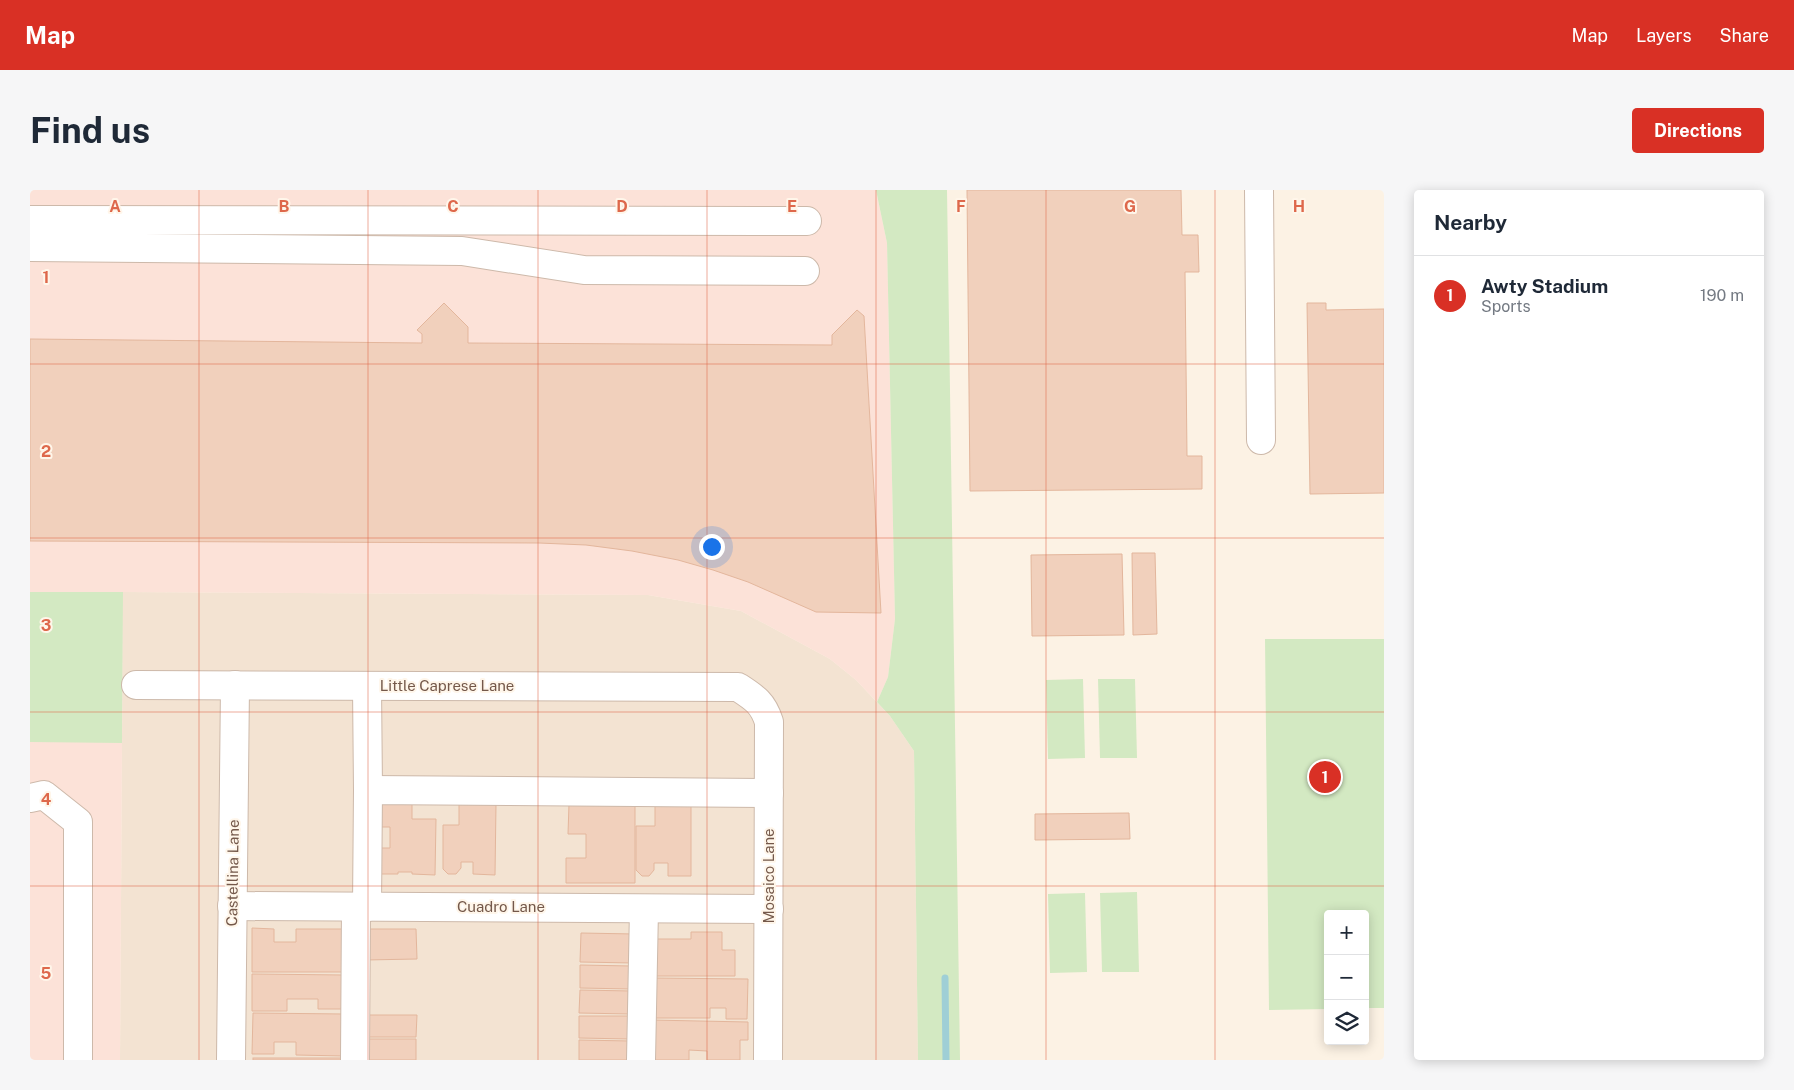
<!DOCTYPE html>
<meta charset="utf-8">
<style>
body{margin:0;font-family:"Public Sans",sans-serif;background:#f6f6f7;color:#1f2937}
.controls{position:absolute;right:15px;bottom:15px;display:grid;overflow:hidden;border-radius:5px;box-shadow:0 2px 12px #0003}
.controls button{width:45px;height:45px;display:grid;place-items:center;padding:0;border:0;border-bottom:1px solid #e0e1e3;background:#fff;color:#1f2937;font:25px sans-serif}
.you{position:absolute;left:681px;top:356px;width:18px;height:18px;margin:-12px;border:4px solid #fff;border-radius:50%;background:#1a73e8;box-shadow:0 0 0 8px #1a73e833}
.badge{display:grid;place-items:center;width:32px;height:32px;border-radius:50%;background:#d93025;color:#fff;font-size:16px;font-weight:700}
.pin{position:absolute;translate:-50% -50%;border:2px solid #fff;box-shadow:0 1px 5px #0006}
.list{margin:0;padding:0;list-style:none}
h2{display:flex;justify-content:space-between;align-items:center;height:65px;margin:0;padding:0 20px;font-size:21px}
h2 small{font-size:16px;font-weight:400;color:#747a83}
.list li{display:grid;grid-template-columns:32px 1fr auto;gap:15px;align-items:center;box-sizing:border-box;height:80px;padding:0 20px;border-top:1px solid #e0e1e3}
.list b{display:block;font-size:19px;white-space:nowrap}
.list p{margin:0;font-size:16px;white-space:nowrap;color:#747a83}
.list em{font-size:16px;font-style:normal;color:#747a83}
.icon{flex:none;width:28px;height:28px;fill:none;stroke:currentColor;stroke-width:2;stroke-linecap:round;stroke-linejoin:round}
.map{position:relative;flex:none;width:1354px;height:870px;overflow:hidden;border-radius:5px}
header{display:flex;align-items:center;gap:30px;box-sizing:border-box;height:70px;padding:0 25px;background:#d93025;color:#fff}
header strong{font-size:24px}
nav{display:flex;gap:28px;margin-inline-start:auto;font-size:18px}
.intro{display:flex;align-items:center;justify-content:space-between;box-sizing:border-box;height:120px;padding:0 30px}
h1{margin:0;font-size:35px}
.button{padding:12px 22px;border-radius:5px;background:#d93025;color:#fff;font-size:18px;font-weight:700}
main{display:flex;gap:30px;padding:0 30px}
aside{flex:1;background:#fff;border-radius:5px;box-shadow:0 2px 12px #0003}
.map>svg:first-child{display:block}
.residential{fill:#f3e3d2}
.commercial{fill:#fce2d8}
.green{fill:#d3e9c2}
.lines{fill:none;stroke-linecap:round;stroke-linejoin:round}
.stream{stroke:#9fcfd6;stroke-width:7}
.building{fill:#f1d0bc;stroke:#e3b69c}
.minor-casing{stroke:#cdb9aa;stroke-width:30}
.minor{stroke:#fff;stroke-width:28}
.grid{fill:none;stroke:#de684b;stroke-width:1;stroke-opacity:0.55}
.labels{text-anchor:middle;stroke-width:4;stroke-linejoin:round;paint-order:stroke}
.street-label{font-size:15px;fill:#74584a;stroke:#fff6ea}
.grid-label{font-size:16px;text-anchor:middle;font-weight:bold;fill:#de684b;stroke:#fff6ea;stroke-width:4;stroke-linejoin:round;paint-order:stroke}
</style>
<header>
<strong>Map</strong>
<nav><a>Map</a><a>Layers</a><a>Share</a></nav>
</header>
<div class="intro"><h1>Find us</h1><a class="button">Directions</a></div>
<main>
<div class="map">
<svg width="1354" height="870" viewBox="0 0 1354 870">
<rect width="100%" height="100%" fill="#fcf2e4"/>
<!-- residential -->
<polygon class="residential" points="93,402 618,405 711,421 800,469 826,490 860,526 884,561 888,870 90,870"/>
<!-- commercial -->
<polygon class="commercial" points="0,0 846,0 857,53 865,429 858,487 847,512 826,490 800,469 711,421 618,405 93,402 90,870 0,870"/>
<!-- green -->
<g class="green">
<polygon points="846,0 917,0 930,870 888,870 884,561 860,526 847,512 858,487 865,429 857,53"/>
<polygon points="0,402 93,402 92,553 0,552"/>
<polygon points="1235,449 1354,449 1354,818 1335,818 1335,724 1298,724 1298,819 1239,820"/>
<polygon points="1053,489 1055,568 1018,569 1016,490"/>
<polygon points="1068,489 1105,489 1107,568 1070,568"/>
<polygon points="1107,702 1109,782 1072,782 1070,703"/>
<polygon points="1055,703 1057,782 1020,783 1018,704"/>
</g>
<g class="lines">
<!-- stream -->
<polyline class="stream" points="915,788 916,870"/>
</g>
<!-- building -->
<g class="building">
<polygon points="937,0 1151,0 1152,45 1168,45 1169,82 1155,82 1157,266 1172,266 1172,299 940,301"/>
<polygon points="414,113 438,137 438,153 802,155 802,145 827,120 834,126 851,423 786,422 718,392 683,380 648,370 602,361 556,355 509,353 0,351 0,149 392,153 392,144 387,140"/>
<polygon points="1277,113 1296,113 1296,120 1354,119 1354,303 1280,304"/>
<polygon points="1102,363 1125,363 1127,444 1103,445"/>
<polygon points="1092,364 1094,445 1002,446 1001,365"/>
<polygon points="351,613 382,613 382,629 406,629 405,685 382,684 382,682 368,682 368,684 348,684 349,658 360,658 360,637 350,637"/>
<polygon points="429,613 466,614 465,685 443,684 443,672 431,672 431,678 426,684 418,684 413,679 413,635 429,635"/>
<polygon points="539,614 605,614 605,693 536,693 536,668 556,668 556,644 538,644"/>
<polygon points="625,615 661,616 661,686 638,686 638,673 624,673 624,680 619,686 612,686 606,680 606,636 625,636"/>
<polygon points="1099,623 1100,649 1005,650 1005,624"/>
<polygon points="222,738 244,739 244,752 266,752 266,739 315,739 315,782 222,782"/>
<polygon points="335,739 386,739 387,769 335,770"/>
<polygon points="661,742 692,742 692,760 705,760 705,786 621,786 622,749 661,749"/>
<polygon points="551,743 604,744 603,773 550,772"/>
<polygon points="550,775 601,776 601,799 550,798"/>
<polygon points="222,784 314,785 314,819 288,819 288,809 257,809 257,821 222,821"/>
<polygon points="622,788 718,789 717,829 696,829 696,818 680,818 680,828 622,828"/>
<polygon points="550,800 601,801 600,824 549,823"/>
<polygon points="223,823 314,824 314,866 266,865 266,852 244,852 244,864 222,864"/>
<polygon points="336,825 387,825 386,847 335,847"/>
<polygon points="549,826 600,826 600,849 549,848"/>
<polygon points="621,830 718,832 718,850 710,850 710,870 677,870 677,861 659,860 659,870 620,870"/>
<polygon points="335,849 386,849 386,870 333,870"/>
<polygon points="549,850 600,851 600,870 549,870"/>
<rect x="223" y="868" width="90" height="2"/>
</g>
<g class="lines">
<defs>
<g id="minor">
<polyline points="1229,0 1231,250"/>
<polyline points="0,30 777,31"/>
<polyline points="0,57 432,61 554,80 775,81"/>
<path d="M 106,495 L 708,497 C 725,508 733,513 739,532 L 738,870"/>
<polyline points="337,496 338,600"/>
<polyline points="0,608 14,605 48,632 48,870"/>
<polyline points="202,716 739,719"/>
<polyline points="337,717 338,600 739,603"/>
<polyline points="201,870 205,495"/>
<polyline points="325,870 326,717"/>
<polyline points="611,870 614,719"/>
</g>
</defs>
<!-- minor casing -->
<use href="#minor" class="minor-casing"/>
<!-- minor -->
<use href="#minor" class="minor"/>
</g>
<!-- grid -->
<path class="grid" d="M 169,0 L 169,870M 338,0 L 338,870M 508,0 L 508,870M 677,0 L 677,870M 846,0 L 846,870M 1016,0 L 1016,870M 1185,0 L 1185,870M 0,174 L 1354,174M 0,348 L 1354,348M 0,522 L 1354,522M 0,696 L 1354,696"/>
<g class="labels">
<!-- street labels -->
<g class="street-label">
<text x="417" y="501">Little Caprese Lane</text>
<text transform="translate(203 683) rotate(-89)" y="5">Castellina Lane</text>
<text transform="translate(739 686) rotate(-90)" y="5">Mosaico Lane</text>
<text x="471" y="722">Cuadro Lane</text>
</g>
</g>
<g class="grid-label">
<text x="85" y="22">A</text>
<text x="254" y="22">B</text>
<text x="423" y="22">C</text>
<text x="592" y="22">D</text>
<text x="762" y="22">E</text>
<text x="931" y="22">F</text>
<text x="1100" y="22">G</text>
<text x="1269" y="22">H</text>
<text x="16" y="93">1</text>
<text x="16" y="267">2</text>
<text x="16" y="441">3</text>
<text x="16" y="615">4</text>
<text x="16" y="789">5</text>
</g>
</svg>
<div class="controls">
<button>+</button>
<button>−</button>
<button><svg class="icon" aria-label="layers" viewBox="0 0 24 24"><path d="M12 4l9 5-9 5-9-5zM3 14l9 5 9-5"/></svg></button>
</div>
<div class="you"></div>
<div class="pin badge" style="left:1295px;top:587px">1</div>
</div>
<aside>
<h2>Nearby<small></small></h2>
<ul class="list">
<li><span class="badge">1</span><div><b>Awty Stadium</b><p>Sports</p></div><em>190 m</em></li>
</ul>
</aside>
</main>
